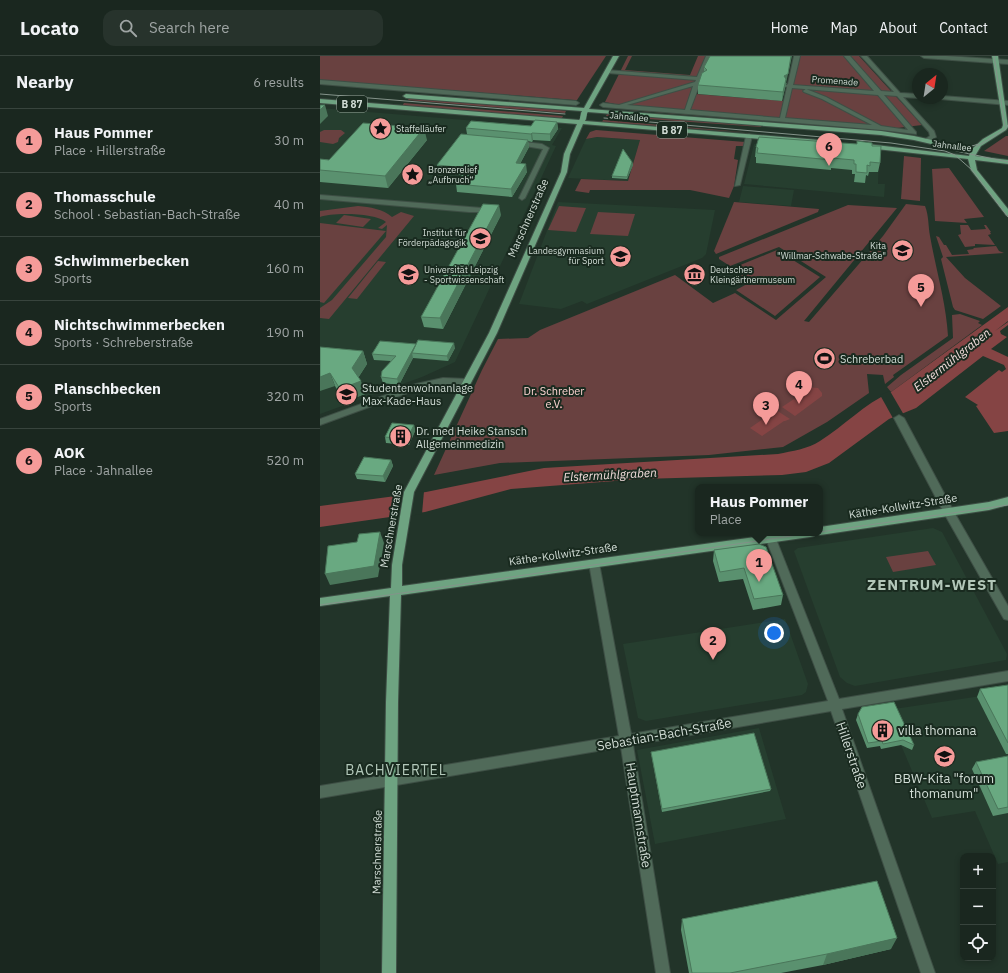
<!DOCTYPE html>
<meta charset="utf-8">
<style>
body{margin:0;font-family:"IBM Plex Sans",sans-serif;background:#27332c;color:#f1f3f6}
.controls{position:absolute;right:12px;bottom:12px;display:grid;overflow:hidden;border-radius:8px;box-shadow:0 2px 6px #0003}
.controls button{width:36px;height:36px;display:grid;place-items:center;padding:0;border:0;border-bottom:1px solid #38443d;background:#1a271f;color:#f1f3f6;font:20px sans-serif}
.compass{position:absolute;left:592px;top:12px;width:36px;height:36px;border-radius:50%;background:#1a271f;box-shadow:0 2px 6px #0003;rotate:30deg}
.you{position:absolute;left:454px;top:577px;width:14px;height:14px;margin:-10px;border:3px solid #fff;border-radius:50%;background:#1a73e8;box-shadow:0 0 0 6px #1a73e833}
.badge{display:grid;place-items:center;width:26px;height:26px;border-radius:50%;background:#f59b99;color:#111;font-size:13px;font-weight:700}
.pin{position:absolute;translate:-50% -33px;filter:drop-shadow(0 1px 2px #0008)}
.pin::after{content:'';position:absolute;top:21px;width:14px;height:12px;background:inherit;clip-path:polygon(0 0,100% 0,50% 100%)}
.popup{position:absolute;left:375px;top:428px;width:128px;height:52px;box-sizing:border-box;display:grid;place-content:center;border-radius:8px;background:#1a271f;filter:drop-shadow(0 1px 3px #0005);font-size:13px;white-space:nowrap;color:#9fa5a4}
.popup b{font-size:15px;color:#f1f3f6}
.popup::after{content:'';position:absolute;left:50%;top:100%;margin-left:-8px;border:8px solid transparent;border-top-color:#1a271f}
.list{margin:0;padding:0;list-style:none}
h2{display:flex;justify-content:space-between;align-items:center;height:52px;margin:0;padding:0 16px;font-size:17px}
h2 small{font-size:13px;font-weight:400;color:#9fa5a4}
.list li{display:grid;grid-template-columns:26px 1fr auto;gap:12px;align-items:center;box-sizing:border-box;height:64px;padding:0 16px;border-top:1px solid #38443d}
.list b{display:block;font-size:15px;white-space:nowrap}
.list p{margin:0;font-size:13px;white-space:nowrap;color:#9fa5a4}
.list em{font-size:13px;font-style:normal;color:#9fa5a4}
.icon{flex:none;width:22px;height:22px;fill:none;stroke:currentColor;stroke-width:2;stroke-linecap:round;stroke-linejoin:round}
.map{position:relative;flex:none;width:688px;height:917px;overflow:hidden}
header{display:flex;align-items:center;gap:24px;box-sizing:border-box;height:56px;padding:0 20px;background:#1a271f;border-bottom:1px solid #38443d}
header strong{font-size:19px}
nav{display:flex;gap:22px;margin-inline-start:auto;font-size:14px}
.search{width:280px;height:36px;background:#27332c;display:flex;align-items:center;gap:10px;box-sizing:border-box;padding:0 14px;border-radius:12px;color:#9fa5a4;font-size:15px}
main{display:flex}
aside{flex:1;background:#1a271f}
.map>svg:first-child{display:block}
.built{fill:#263e2f}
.green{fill:#694140}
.water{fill:#854444}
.pier{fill:#223429}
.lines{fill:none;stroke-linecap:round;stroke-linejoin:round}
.minor-casing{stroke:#3e4f45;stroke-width:2}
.major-casing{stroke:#3e4f45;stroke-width:2}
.minor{fill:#506a59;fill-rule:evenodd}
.major{fill:#6ea381;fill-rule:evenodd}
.tram{stroke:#84938a;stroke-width:1}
.major-bridge-casing{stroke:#3e4f45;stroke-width:7;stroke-linecap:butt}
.major-bridge{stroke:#6ea381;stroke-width:6}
.wall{fill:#5a916f}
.shaded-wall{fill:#4a765a}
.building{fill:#69a981;stroke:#4a765a}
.labels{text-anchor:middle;stroke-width:4;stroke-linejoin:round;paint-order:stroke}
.far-street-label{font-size:9px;fill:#d1dcd5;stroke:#192a1f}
.far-poi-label{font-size:9px;fill:#d1dcd5;stroke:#192a1f;text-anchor:start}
.shield{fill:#192a1f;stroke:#9aa79e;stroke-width:1}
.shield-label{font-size:10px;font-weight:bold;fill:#d1dcd5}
.street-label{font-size:11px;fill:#d1dcd5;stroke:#192a1f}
.poi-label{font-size:11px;fill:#d1dcd5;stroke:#192a1f;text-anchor:start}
.park-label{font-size:11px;fill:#fed4d2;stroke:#192a1f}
.water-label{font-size:12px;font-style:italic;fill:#f3dddc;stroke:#192a1f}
.near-poi-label{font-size:13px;fill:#d1dcd5;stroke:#192a1f;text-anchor:start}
.near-street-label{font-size:13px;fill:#d1dcd5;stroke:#192a1f}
.near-neighbourhood-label{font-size:14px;letter-spacing:1px;fill:#b2c7b9;stroke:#192a1f}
.district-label{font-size:15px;font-weight:bold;letter-spacing:1px;fill:#b2c7b9;stroke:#192a1f}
</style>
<header>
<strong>Locato</strong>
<div class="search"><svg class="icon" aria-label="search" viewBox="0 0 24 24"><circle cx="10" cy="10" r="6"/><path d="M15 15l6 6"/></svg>Search here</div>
<nav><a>Home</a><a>Map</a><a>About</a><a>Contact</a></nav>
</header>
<main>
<aside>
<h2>Nearby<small>6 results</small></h2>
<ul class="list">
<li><span class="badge">1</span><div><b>Haus Pommer</b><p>Place · Hillerstraße</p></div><em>30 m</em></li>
<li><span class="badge">2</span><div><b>Thomasschule</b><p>School · Sebastian-Bach-Straße</p></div><em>40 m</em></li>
<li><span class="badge">3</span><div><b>Schwimmerbecken</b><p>Sports</p></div><em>160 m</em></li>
<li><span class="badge">4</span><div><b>Nichtschwimmerbecken</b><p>Sports · Schreberstraße</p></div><em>190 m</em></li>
<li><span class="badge">5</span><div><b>Planschbecken</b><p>Sports</p></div><em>320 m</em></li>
<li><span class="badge">6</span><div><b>AOK</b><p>Place · Jahnallee</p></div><em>520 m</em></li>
</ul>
</aside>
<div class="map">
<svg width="688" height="917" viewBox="0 0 688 917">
<rect width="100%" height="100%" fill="#223429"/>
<!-- built -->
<g class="built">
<polygon points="0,52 242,72 232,89 236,90 203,161 135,306 102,321 0,358"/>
<polygon points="277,81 320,84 308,125 248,122 266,83"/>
<polygon points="434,88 559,98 558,128 565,128 564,141 424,128"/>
<polygon points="423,130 474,134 471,150 419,146"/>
<polygon points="238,146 395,154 386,198 382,202 267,248 262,245 241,253 199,248"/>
<polygon points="613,472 622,476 687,598 686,604 535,630 527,627 520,621 474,495 478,492"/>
<polygon points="465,563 488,628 486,636 482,639 326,665 318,662 303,588"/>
<polygon points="688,636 688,806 678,808 655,755 612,762 581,689 574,653"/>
<polygon points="439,672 466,763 335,788 317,694"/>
</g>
<!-- green -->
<g class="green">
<polygon points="0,0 286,0 257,44 254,44 0,24"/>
<polygon points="308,0 312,0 305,14 370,19 378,0 391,0 376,38 464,45 474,0 539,0 602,69 561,74 308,54 304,50 285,46"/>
<polygon points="90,41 233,53 246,55 245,57 88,44"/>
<polygon points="84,47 243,60 242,62 231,62 82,50"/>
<polygon points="287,58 292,58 442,69 441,71 286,60"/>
<polygon points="283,64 434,77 294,67 282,66"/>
<polygon points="4,74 21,74 25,77 19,82 18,86 13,88 0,86 0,76"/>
<polygon points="276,74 425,86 424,90 416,90 414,103 418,104 414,130 409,142 370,134 270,134 269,137 255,135 261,123 308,125 320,84 277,81 266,83 270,76"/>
<polygon points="686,80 688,80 688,100 664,95"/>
<polygon points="584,100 601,102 600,145 581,143"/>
<polygon points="629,112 664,161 644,163 647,167 615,165 612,113"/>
<polygon points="414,146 499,153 498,156 396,198 394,195"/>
<path d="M 586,148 L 605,150 C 609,160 608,170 610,180 C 616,214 626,246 628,280 L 573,319 L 574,321 L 565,328 L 563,319 L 547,318 L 549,337 L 507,366 L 463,391 L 389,399 L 180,407 L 114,419 L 162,314 L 178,283 L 208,282 L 220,274 L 355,219 L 393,247 L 415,237 L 456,264 L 506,221 L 459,191 L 410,210 L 399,203 L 399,201 L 528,149 L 577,152 L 484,265 L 489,266 L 563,180 Z"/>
<path d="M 38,150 C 50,151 63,153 72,161 L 81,156 L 94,160 L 9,263 L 0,262 L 0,252 L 12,244 L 66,181 L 67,169 L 62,173 L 58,172 L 66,166 C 56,157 13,156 0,161 L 0,155 Z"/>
<polygon points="239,150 266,152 256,176 228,174"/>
<polygon points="278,156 315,158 308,180 270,178"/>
<polygon points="24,159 51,163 43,171 16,167"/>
<polygon points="0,167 66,175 4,247 0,246"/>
<polygon points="640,169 648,169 651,174 666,173 664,169 666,169 671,176 670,176 671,178 668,179 675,189 655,188 655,190 645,191 638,179 641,178"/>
<polygon points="616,180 619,181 624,189 626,189 632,199 649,198 647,194 654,193 653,192 676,190 679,195 684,197 626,201 645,222 681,250 663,263 635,254 633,251 621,203 623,201"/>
<polygon points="457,194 500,221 455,260 416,234 427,228 420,217 413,212"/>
<polygon points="58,205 66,206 37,243 28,242"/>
<polygon points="640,258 660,265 658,267 662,269 571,336 567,331 581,319 633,282 632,259"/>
<polygon points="608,495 616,509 573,516 566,501"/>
</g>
<!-- water -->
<g class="water">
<path d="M 688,251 L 688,265 L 675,275 L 688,266 L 688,269 L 680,275 L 681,278 L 687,281 L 671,293 L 688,301 L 688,375 L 674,377 L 656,350 L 658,349 L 645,341 L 679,314 L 682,316 L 686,313 L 684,309 L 663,300 L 596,352 L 569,363 L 509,407 L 486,416 L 462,419 L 321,423 L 191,433 L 105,456 L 0,471 L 0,450 L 106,436 L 224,412 L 458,398 C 472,395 488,393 500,385 C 524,370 544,348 571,336 Z"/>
<polygon points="487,331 498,332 502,337 502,340 475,360 462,351 474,343 478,345 483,341 481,335"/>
<polygon points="456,354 470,363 465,365 464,365 442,380 430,372"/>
</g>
<!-- pier -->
<g class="pier">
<polygon points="570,335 584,359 574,364 560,339"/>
<polygon points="104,435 102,458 70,463 74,439"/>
</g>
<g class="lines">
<defs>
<g id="minor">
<path d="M 386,0 L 392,0 L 382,21 L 385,23 L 381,25 L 370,54 L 460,62 L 467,31 L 465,30 L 468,28 L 474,0 L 480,0 L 473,29 L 554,35 L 524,0 L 530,0 L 561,35 L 574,36 L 541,0 L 547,0 L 580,37 L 598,38 L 598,42 L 583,41 L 614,75 L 616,81 L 608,86 L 604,86 L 604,84 L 610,80 L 609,76 L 577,40 L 564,39 L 596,76 L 596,78 L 562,74 L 283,51 L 280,49 L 283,47 L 299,49 L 375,26 L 376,24 L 288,17 L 285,15 L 286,14 L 377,21 ZM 373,30 L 365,54 L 307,49 ZM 472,32 L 558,39 L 588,74 L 561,70 L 506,41 L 486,33 L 483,35 L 484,36 L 502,43 L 552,69 L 465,62 Z"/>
<polygon points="601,0 626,0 688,4 688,8 604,2"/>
<polygon points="0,24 256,45 259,47 256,49 0,28"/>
<polygon points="622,40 688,45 688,49 620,43 619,42 622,42"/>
<polygon points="429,78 432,80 420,129 415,130 426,80"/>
<polygon points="195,85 222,88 229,92 205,142 202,144 199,142 223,93 193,88 192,87"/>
<polygon points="0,139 162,152 165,154 162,156 149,156 0,143"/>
<polygon points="123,322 147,323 151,326 147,329 123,328 101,332 0,369 0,363 96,328"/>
<polygon points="579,359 584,362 634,456 688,550 688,564 684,563 624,457 574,362"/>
<polygon points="451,479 455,480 456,483 519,643 688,615 688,625 522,653 615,917 601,917 511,655 313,689 350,917 336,917 301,691 0,742 0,730 299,680 269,507 270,504 278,504 279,507 311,678 508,645 446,483 447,480"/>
</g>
<g id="major">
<polygon points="293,0 299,0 269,53 561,75 594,80 652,93 663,83 682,72 683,69 672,0 678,0 688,71 686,74 661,90 655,100 688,104 688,108 655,104 657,114 688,153 688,160 686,159 651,114 648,103 547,92 544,90 547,88 649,100 650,97 594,84 561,79 268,56 264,60 261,58 262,55 86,42 83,40 86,38 264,52"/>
<polygon points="0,43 259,64 263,60 266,62 265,65 499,84 502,86 499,88 263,68 250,98 247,116 177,277 94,436 82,509 82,530 463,477 495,477 494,480 490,481 81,539 78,646 76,917 62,917 66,646 70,540 0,550 0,542 71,532 72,509 84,436 169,277 241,116 244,98 257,68 0,47"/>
<polygon points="688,441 688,449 669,454 500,479 496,477 500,477 500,471 669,446"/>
</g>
</defs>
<!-- minor casing -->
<use href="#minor" class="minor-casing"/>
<!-- major casing -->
<use href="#major" class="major-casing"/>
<!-- minor -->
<use href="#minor" class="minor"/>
<!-- major -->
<use href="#major" class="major"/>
<!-- tram -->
<g class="tram">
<polyline points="674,0 685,70"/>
<polyline points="0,38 245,58"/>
<polyline points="284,62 571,87 625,95 635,99 652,114 688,161"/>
<polyline points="656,91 684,74 688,69"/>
<polyline points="627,92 641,93 659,88"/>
<polyline points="636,95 688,106"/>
<polyline points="500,476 688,449"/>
<polyline points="0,549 492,477"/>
</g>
<defs>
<polyline id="major-bridge" points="263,62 264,58"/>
</defs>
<!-- major-bridge casing -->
<use href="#major-bridge" class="major-bridge-casing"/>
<!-- major-bridge -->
<use href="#major-bridge" class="major-bridge"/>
</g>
<!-- wall -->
<g class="wall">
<polygon points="384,11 467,27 466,28 462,45 378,38 378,29 384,16"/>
<polygon points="237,66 238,73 230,85 213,84 212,86 208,85 209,91 200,108 207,116 192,141 137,136 136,128 143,119 118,117 117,109 147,78 146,72 211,70"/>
<polygon points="107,84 68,132 0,126 0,103 9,104"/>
<polygon points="552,90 560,107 558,116 549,116 548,120 546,119 545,127 534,126 535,118 532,118 532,114 511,112 511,114 436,107 436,101 435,101 436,91"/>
<polygon points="312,106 313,109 307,123 292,122 292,120"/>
<polygon points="181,159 123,273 104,271 101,261"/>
<polygon points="0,291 43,295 47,308 38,322 45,338 24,346 15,330"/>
<polygon points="135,292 128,305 93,302 79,329 63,327 61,321 71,305 54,304 52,298"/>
<polygon points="94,369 95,375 89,389 66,387 65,381"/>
<polygon points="71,404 73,410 65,426 37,423 35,418"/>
<polygon points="439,488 463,539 461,549 433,554 423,523 399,526 393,505 394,494"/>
<polygon points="688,629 688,698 686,698 657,641 660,633"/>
<polygon points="538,658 594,689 592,694 581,689 561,693 560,690 547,692 536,664"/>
<polygon points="331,696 451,733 450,735 342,756"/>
<polygon points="688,700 688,757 673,760 652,713 656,706"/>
<polygon points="362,863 571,893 503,909 461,917 369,917 361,874"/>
</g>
<!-- shaded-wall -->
<g class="shaded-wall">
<polygon points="471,0 472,0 462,45 464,20"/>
<polygon points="5,49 8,60 0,68 0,54"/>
<polygon points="237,66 238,73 230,85 230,78"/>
<polygon points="104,72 107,84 68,132 65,120"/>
<polygon points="212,77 213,84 212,86 211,78"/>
<polygon points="208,84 209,91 196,115 196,107"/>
<polygon points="312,106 313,109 307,123 307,121"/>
<polygon points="206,108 207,116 192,141 191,133"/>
<polygon points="179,149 181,159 123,273 120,262"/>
<polygon points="134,287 135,292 128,305 127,300"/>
<polygon points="96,288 92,297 93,302 79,329 77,323"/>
<polygon points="43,295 47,308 36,325 32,312"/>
<polygon points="10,317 15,330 0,335 0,321"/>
<polygon points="41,325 45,338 24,346 20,333"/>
<polygon points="94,369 95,375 89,389 87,383"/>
<polygon points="71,404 73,410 65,426 63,420"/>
<polygon points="60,476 64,487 58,521 10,529 5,518"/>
<polygon points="577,882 571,893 503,909 507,898"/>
</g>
<!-- building -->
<g class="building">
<polygon points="390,0 471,0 468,18 464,20 466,23 463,36 378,29 382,17 387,14 384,11"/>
<polygon points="0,49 5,49 0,54"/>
<polygon points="215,64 237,66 230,78 212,77 211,78 146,72 151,65 211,70"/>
<polygon points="43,67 104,72 65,120 0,114 0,103 9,104"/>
<polygon points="141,78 208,84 196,107 206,108 191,133 136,128 147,112 117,109"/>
<polygon points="439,81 537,88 537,85 552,87 552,90 561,90 560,107 550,106 550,110 547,109 547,117 536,116 536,108 534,108 534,104 512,102 512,104 437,97 438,92 436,91"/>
<polygon points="303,93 312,106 307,121 292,120"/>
<polygon points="163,148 179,149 120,262 101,261"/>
<polygon points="98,284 134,287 127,300 92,297"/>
<polygon points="60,285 96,288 77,323 61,321 62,315 76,300 52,298"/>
<polygon points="0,291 43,295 32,312 41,325 20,333 10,317 0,321"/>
<polygon points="72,367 94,369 87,383 65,381"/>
<polygon points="44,401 71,404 63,420 35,418"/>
<polygon points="60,476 54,510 5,518 8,490 37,486 39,478"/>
<polygon points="439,488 446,491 463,539 434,543 424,512 400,516 394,494"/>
<polygon points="688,629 688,687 660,633"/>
<polygon points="574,646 594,689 583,684 563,688 562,685 548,687 538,658 542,651"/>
<polygon points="434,677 451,733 342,753 331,696"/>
<polygon points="688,700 688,751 678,753 656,706"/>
<polygon points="557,825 577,882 507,898 410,917 372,917 362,863"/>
</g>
<!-- icons -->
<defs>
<symbol id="sight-disc" viewBox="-11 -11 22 22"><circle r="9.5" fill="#f59b99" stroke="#192a1f"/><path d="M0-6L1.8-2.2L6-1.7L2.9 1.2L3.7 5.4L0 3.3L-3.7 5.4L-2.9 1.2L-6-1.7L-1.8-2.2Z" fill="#111"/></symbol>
<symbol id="university-disc" viewBox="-11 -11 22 22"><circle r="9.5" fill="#f59b99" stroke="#192a1f"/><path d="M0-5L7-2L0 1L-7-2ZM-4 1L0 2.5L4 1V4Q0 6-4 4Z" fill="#111"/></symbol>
<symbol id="school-disc" viewBox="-11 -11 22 22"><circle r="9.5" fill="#f59b99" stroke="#192a1f"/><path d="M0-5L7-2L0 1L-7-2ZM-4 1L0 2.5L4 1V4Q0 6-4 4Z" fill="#111"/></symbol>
<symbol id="museum-disc" viewBox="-11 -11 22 22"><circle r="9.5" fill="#f59b99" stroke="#192a1f"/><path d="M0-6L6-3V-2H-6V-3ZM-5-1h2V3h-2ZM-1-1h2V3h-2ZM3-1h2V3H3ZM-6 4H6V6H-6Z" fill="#111"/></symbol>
<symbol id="stadium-disc" viewBox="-11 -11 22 22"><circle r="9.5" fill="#f59b99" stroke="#192a1f"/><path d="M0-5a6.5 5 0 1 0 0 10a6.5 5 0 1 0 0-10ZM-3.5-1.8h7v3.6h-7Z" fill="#111"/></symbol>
<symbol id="building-disc" viewBox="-11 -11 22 22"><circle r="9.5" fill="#f59b99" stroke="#192a1f"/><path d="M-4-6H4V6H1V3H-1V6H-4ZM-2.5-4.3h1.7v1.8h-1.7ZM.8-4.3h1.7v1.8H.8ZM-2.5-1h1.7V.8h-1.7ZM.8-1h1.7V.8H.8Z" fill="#111"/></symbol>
</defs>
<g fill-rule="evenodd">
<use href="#sight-disc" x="48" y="60" width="25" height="25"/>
<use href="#sight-disc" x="80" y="106" width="25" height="25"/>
<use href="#university-disc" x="148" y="170" width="25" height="25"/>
<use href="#school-disc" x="570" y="182" width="25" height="25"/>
<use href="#school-disc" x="288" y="188" width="25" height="25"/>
<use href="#university-disc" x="76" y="206" width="25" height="25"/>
<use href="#museum-disc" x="362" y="206" width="25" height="25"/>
<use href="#stadium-disc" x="492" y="290" width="25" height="25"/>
<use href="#university-disc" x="14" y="326" width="25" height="25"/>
<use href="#building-disc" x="68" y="368" width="25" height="25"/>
<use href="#building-disc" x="550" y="662" width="25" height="25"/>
<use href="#school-disc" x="612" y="688" width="25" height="25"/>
</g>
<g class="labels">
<!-- far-street labels -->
<g class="far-street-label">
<text transform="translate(515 25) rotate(4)" y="3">Promenade</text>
<text transform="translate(309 61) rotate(5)" y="3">Jahnallee</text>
<text transform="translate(632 90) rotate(7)" y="3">Jahnallee</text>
</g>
<!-- far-poi labels -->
<g class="far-poi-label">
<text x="76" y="76">Staffelläufer</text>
<text x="108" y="117">Bronzerelief<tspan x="108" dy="10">„Aufbruch“</tspan></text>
<text x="146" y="180" text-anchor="end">Institut für<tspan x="146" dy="10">Förderpädagogik</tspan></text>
<text x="566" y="193" text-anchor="end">Kita<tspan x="566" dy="10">"Willmar-Schwabe-Straße"</tspan></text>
<text x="284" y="198" text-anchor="end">Landesgymnasium<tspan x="284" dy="10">für Sport</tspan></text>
<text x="104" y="217">Universität Leipzig<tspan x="104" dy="10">- Sportwissenschaft</tspan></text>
<text x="390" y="217">Deutsches<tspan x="390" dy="10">Kleingärtnermuseum</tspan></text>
</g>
<!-- shield labels -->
<g class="shield">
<rect x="17" y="40" width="30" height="16" rx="3"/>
<rect x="337" y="66" width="30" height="16" rx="3"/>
</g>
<g class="shield-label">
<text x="32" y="52">B 87</text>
<text x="352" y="78">B 87</text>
</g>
<!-- street labels -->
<g class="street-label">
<text transform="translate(208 162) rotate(-66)" y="4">Marschnerstraße</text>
<text transform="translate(583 450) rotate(-9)" y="4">Käthe-Kollwitz-Straße</text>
<text transform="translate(71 470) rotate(-80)" y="4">Marschnerstraße</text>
<text transform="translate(243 498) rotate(-8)" y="4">Käthe-Kollwitz-Straße</text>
<text transform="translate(57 796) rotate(-89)" y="4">Marschnerstraße</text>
</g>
<!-- poi labels -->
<g class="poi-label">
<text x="520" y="307">Schreberbad</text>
<text x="42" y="336">Studentenwohnanlage<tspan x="42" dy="13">Max-Kade-Haus</tspan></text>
<text x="96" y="379">Dr. med Heike Stansch<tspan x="96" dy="13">Allgemeinmedizin</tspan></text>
</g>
<!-- park labels -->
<g class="park-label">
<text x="234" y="339">Dr. Schreber<tspan x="234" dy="13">e.V.</tspan></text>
</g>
<!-- water labels -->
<g class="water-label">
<text transform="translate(632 304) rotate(-38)" y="4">Elstermühlgraben</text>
<text transform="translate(290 419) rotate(-3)" y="4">Elstermühlgraben</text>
</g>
<!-- near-poi labels -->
<g class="near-poi-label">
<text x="578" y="679">villa thomana</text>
<text x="624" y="727" text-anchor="middle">BBW-Kita "forum<tspan x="624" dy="15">thomanum"</tspan></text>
</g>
<!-- near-street labels -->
<g class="near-street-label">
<text transform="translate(344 678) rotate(-10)" y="5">Sebastian-Bach-Straße</text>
<text transform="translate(532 699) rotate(71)" y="5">Hillerstraße</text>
<text transform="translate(319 759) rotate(81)" y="5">Hauptmannstraße</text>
</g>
<!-- near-neighbourhood labels -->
<g class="near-neighbourhood-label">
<text x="76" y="719">BACHVIERTEL</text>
</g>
<!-- district labels -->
<g class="district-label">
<text x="612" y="534">ZENTRUM-WEST</text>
</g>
</g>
</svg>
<div class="controls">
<button>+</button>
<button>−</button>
<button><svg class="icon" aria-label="locate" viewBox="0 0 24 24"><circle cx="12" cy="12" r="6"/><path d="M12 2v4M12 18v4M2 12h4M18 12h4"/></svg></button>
</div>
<svg class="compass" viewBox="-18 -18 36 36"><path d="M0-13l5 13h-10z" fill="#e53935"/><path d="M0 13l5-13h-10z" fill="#9fa5a4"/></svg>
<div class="you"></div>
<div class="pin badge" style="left:439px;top:526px">1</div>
<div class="popup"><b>Haus Pommer</b>Place</div>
<div class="pin badge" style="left:393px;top:604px">2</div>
<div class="pin badge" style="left:446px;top:369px">3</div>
<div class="pin badge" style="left:479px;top:348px">4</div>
<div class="pin badge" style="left:601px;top:251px">5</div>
<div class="pin badge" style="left:509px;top:110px">6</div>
</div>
</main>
